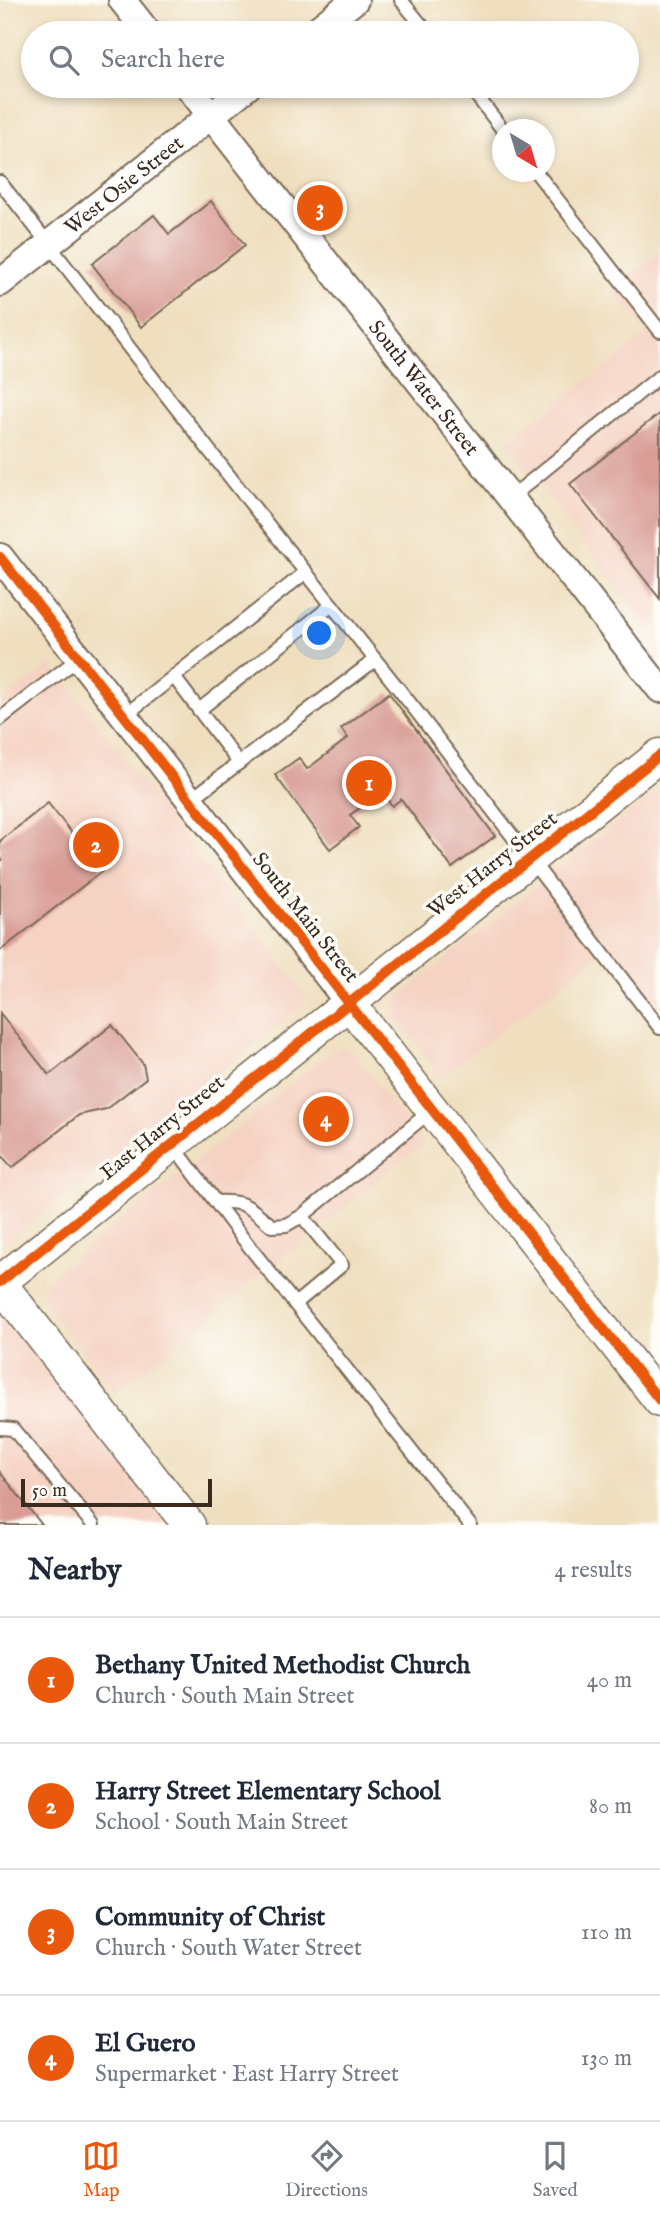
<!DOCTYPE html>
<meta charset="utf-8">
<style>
body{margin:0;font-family:"IM FELL English",serif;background:#f2f2f3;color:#1f2937}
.compass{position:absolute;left:492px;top:119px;width:63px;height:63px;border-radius:50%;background:#fff;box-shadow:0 4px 10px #0003;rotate:142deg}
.scale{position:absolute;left:21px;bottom:18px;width:191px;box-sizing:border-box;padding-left:7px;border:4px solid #3b2a1e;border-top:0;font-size:19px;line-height:24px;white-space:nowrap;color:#3b2a1e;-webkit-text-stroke:5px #fdfcf7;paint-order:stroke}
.you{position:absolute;left:320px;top:634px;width:24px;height:24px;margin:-18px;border:5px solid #fff;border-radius:50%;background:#1a73e8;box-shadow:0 0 0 10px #1a73e833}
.badge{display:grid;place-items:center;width:46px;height:46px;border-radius:50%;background:#ea580c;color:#fff;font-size:23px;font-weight:700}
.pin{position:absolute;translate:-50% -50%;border:4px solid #fff;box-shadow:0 2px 7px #0006}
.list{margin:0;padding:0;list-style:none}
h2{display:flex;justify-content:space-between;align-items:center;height:91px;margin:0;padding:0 28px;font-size:30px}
h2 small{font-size:23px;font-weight:400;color:#747a83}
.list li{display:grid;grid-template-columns:46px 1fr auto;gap:21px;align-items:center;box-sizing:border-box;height:126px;padding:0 28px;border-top:2px solid #e0e1e3}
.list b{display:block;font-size:26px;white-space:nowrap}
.list p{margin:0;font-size:23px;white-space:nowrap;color:#747a83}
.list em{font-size:23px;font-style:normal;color:#747a83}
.icon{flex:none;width:38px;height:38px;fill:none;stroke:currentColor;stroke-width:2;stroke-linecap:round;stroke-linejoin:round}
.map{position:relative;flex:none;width:660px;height:1525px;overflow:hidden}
.search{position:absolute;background:#fff;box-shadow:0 4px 10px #0003;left:21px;right:21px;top:21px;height:77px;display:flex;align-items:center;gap:18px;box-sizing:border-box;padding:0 24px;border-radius:38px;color:#747a83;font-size:26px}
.sheet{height:595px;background:#fff}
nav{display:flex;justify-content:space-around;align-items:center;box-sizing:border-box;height:98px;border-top:2px solid #e0e1e3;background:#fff;font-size:19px;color:#747a83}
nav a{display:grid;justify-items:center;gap:4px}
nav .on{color:#ea580c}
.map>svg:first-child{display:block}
.built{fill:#f5d2c2}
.building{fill:#d99d96}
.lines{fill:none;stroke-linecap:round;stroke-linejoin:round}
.service-casing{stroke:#7a6956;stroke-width:16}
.minor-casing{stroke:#7a6956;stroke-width:30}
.tertiary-casing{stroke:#7a6956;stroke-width:35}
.service{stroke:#fff;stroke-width:12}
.minor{stroke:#fff;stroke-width:26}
.tertiary{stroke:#fff;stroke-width:32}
.cycleway-casing{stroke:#fdfcf7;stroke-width:15}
.cycleway{stroke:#e8590c;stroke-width:10}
.labels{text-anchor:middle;stroke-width:7;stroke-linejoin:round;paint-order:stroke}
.street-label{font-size:21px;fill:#3b2a1e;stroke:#fdfcf7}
</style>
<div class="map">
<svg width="660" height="1525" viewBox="0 0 660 1525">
<rect width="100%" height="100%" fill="#fdfcf7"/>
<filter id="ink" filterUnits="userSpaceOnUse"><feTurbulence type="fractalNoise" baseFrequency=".0143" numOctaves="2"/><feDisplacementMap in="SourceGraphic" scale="14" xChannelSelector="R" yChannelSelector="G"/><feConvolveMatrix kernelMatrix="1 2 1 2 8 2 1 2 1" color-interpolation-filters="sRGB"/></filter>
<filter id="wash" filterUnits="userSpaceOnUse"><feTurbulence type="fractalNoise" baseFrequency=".00686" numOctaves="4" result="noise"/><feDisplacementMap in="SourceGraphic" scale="28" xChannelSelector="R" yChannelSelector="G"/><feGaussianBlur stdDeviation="1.57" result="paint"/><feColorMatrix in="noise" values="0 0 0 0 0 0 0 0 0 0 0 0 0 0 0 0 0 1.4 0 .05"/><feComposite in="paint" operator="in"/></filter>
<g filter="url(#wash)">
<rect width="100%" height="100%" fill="#efdfbf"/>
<!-- built -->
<g class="built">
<polygon points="660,251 660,644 506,442 647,335 613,289"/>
<polygon points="51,663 306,996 302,1007 11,1239 0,1240 0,703"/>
<polygon points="660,788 660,1003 651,1010 604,950 442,1078 394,1016 396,999"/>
<polygon points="344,1046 353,1052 424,1143 115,1394 51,1311 43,1298 45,1282 333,1050"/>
<polygon points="8,1321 18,1326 173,1525 0,1525 0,1322"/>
</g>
<g id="blocks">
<!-- building -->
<g class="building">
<polygon points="211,201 245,245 141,327 92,264 154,215 169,234"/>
<polygon points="660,413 660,599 570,484"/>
<polygon points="389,693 495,836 452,868 401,799 392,806 382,792 350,815 359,827 330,849 275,775 299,758 307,769 348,738 341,729"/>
<polygon points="48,803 102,871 0,951 0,861 2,860 0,857 0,841"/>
<polygon points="0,1013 49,1075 112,1025 143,1064 146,1078 106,1109 79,1115 12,1168 0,1153"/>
<polygon points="0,1472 42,1525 0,1525"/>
</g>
</g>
</g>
<g filter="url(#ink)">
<use href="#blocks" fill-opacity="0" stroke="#7a6956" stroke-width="2"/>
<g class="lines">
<defs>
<g id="service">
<polyline points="401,0 428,33"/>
<polyline points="469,86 503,130"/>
<polyline points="536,172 660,331"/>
<polyline points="0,182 237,486 417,712 660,1028"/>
<polyline points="510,498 660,376"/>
<polyline points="174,677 239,763"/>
<polyline points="199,710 332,605"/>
<polyline points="124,716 306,572"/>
<polyline points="0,719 79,658"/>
<polyline points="190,800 375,660"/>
<polyline points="173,1145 241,1236 470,1525"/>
<path d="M 216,1202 C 246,1200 250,1208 272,1226 L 286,1225 L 302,1216"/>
<polyline points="295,1304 342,1265 302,1216 432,1110"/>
<polyline points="0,1428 13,1429 93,1525"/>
</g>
<g id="minor">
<polyline points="122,0 148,33"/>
<polyline points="313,33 355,0"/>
<path id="s1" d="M 188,86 L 660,689"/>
<path id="s2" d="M 0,283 L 248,86"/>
<polyline points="0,557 348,1002"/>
</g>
<g id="tertiary">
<polyline points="348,1002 660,1401"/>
<polyline points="0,1282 660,755"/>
<polyline points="0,1283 189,1525"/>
</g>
</defs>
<!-- service casing -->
<use href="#service" class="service-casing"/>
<!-- minor casing -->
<use href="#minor" class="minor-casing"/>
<!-- tertiary casing -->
<use href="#tertiary" class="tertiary-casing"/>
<!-- service -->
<use href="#service" class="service"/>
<!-- minor -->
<use href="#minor" class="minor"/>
<!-- tertiary -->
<use href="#tertiary" class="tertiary"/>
<defs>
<g id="cycleway">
<polyline points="0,557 660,1401"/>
<polyline points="0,1282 660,755"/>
</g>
</defs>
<!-- cycleway casing -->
<use href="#cycleway" class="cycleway-casing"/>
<!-- cycleway -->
<use href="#cycleway" class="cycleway"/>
</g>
</g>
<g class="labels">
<!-- street labels -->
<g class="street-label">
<text dy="7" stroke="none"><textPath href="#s2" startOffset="158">West Osie Street</textPath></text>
<text dy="7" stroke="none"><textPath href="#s1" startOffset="383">South Water Street</textPath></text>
<text transform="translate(492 864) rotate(-38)" y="7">West Harry Street</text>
<text transform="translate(306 917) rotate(52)" y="7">South Main Street</text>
<text transform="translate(162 1127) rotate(-39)" y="7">East Harry Street</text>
</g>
</g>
</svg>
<svg class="compass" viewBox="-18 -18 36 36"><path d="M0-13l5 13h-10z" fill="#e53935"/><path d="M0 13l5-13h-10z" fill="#747a83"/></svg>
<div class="scale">50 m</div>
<div class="you"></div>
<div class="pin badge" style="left:369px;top:783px">1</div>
<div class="pin badge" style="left:96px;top:845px">2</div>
<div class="pin badge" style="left:320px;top:208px">3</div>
<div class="pin badge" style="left:326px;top:1119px">4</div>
<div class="search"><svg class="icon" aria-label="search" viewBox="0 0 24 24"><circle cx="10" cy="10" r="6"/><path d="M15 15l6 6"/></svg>Search here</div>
</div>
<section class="sheet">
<h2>Nearby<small>4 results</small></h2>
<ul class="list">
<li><span class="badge">1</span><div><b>Bethany United Methodist Church</b><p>Church · South Main Street</p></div><em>40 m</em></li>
<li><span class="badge">2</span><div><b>Harry Street Elementary School</b><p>School · South Main Street</p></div><em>80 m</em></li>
<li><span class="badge">3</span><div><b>Community of Christ</b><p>Church · South Water Street</p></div><em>110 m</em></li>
<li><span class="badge">4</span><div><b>El Guero</b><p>Supermarket · East Harry Street</p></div><em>130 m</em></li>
</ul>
</section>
<nav>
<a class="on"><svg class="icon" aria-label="map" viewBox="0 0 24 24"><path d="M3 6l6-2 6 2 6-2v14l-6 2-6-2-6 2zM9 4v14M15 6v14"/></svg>Map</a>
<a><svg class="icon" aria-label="directions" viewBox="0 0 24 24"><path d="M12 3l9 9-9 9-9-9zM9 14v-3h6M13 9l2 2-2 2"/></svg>Directions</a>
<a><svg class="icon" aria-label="saved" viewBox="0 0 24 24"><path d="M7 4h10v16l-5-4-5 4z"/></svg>Saved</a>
</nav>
